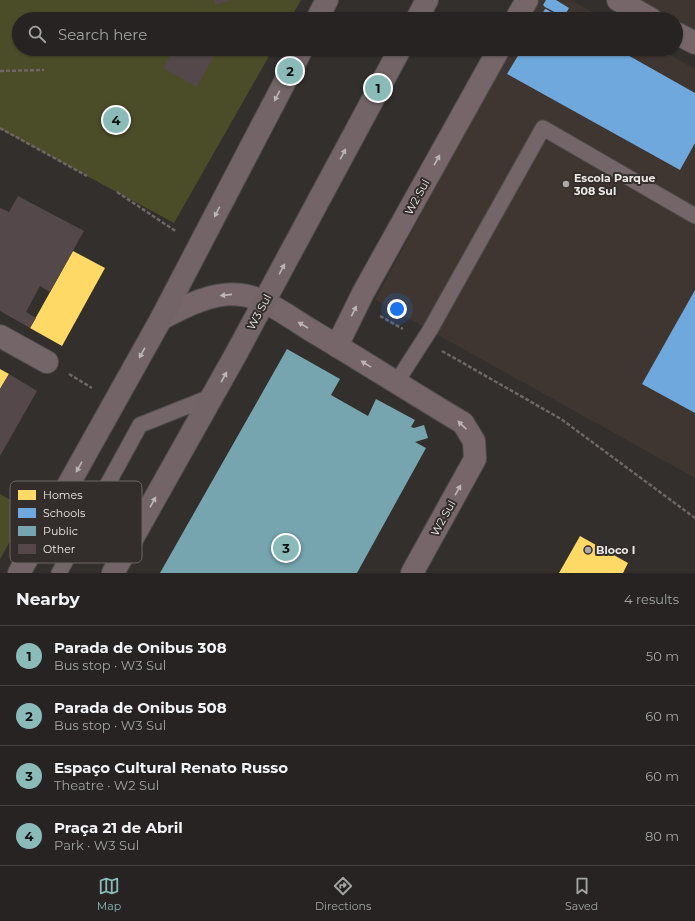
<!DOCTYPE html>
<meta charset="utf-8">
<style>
body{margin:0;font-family:Montserrat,sans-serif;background:#322f2f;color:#f1f3f6}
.you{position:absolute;left:397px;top:309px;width:14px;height:14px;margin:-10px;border:3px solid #fff;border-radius:50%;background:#1a73e8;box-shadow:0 0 0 6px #1a73e833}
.badge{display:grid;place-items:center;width:26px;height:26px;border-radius:50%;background:#8bbbb9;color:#111;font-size:13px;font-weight:700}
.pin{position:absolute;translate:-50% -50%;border:2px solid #fff;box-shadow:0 1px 4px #0006}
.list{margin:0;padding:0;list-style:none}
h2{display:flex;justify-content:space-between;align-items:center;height:52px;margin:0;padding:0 16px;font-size:17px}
h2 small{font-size:13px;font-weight:400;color:#a4a4a5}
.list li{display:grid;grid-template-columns:26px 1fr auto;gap:12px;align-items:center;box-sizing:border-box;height:60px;padding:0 16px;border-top:1px solid #424040}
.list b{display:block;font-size:15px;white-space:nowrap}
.list p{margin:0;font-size:13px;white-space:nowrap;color:#a4a4a5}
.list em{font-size:13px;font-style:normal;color:#a4a4a5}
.icon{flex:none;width:22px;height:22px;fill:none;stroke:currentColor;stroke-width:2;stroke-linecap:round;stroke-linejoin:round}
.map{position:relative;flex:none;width:695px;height:573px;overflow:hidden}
.search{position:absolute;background:#262322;box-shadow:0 1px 3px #0004;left:12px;right:12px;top:12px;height:44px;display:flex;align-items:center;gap:10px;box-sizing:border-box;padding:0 14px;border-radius:22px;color:#a4a4a5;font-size:15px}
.sheet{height:292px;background:#262322}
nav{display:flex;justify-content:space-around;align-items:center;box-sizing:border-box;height:56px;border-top:1px solid #424040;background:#262322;font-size:11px;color:#a4a4a5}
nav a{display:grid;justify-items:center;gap:2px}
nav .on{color:#8bbbb9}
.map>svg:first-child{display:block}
.built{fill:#403631}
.green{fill:#4b4c28}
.homes{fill:#ffd966}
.schools{fill:#6fa8dc}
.public{fill:#76a5af}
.building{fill:#54484b}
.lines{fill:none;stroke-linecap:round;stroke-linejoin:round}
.lane-casing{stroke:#4f4d4c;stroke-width:17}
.street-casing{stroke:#4f4d4c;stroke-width:24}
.secondary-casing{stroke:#4f4d4c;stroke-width:24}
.primary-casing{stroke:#4f4d4c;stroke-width:24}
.path{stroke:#6e6667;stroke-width:2.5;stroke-dasharray:4 2;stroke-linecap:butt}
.lane{stroke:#736568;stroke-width:15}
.street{stroke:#736568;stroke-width:22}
.secondary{stroke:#766669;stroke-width:22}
.primary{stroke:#736567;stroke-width:22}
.oneway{fill:#bcb5b4}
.oneway2{fill:#bdb5b5}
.poi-dot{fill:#aca9a7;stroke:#332e2c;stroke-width:1.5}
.labels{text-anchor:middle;stroke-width:4;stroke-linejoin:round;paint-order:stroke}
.poi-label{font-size:11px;font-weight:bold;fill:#edeae8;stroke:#332e2c;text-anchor:start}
.street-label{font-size:11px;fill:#edeae8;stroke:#332e2c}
.key{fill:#332e2c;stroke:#6b6664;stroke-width:1}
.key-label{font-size:11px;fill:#edeae8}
</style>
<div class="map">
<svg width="695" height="573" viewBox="0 0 695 573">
<rect width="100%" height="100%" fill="#322f2d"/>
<!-- built -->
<g class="built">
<polygon points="536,0 571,0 605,19 526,19"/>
<polygon points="622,0 695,0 695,30 693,34 676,26 676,19 661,19"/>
<polygon points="510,49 659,49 695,69 695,478 375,300"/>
</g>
<!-- green -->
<g class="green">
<polygon points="0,0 301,0 290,19 19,19 19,49 273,49 174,223 0,129"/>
<polygon points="0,494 28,510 0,559"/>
</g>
<!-- homes -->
<g class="homes">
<polygon points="73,251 105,268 62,346 30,328"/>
<polygon points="0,369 9,374 0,389"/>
<polygon points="580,536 628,563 623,573 559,573"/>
</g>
<!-- schools -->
<g class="schools">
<polygon points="546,0 556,0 569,8 564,17 545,7 543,5"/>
<polygon points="545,9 546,9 563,19 539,19"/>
<polygon points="522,49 617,49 695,93 695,143 680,170 507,74"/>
<polygon points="695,290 695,413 642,384"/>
</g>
<!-- public -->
<polygon class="public" points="287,349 340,379 331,395 368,416 376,399 415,420 411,427 414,428 424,425 428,438 415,442 426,448 357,573 160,573"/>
<!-- building -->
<g class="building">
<polygon points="214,0 231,0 215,5"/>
<polygon points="193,13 204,19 190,19"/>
<polygon points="174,49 218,49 197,87 163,68"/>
<polygon points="18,196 84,231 50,292 40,286 26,312 36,318 30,328 0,311 0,208 9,212"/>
<polygon points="9,374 37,391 0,456 0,389"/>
</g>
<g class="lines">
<defs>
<g id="lane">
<polyline points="396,383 430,330 543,128 695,216"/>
<polyline points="59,573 140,425 213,396"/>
</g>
<polyline id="street" points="0,336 47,362"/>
<g id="secondary">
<polyline points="618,0 651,19"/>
<polyline points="516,19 527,0"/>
<polyline points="676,33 695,43"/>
<path d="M 161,319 C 185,306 214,291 242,295 C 263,297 291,318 309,329 C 361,360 411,392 463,423 L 474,441 L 475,459 L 412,573"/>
<polyline points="337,346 363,293 499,49"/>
</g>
<g id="primary">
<polyline points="317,19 327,0"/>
<polyline points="417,19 427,0"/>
<polyline points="19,573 161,319 302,49"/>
<polyline points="113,573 236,354 400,49"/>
</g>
</defs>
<!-- lane casing -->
<use href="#lane" class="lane-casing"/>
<!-- street casing -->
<use href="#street" class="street-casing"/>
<!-- secondary casing -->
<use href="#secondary" class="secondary-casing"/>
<!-- primary casing -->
<use href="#primary" class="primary-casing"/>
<!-- path -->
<g class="path">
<polyline points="0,71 44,70"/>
<polyline points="0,128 87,176"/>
<polyline points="117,192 177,232"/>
<polyline points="380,316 403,329"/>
<polyline points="442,351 561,419 695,518"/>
<polyline points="69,374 92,388"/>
</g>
<!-- lane -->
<use href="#lane" class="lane"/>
<!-- street -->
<use href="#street" class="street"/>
<!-- secondary -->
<use href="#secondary" class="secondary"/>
<!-- primary -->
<use href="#primary" class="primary"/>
</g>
<!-- one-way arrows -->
<defs><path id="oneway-solid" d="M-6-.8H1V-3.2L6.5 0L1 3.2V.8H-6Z"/></defs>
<g class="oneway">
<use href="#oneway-solid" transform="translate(277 96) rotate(117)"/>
<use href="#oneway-solid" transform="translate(343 154) rotate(-62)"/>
<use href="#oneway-solid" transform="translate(217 212) rotate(117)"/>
<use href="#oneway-solid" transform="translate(282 269) rotate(-62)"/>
<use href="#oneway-solid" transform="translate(142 353) rotate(119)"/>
<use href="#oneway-solid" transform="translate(224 377) rotate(-61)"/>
<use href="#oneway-solid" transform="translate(79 467) rotate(119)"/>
<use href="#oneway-solid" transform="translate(153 502) rotate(-61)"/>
</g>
<g class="oneway2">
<use href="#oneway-solid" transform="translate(437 160) rotate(-61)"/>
<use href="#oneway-solid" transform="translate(226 295) rotate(174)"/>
<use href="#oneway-solid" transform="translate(354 311) rotate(-64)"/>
<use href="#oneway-solid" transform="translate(303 325) rotate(-149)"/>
<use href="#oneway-solid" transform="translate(366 364) rotate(-148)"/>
<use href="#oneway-solid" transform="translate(462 425) rotate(-137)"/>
<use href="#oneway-solid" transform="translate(458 490) rotate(-61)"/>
</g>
<!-- markers -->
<g class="poi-dot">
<circle cx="566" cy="184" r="4"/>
<circle cx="588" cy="550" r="4"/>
</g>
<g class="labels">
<!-- poi labels -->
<g class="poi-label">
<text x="574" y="182">Escola Parque<tspan x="574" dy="13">308 Sul</tspan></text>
<text x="596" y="554">Bloco I</text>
</g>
<!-- street labels -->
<g class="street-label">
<text transform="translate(417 197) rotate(-61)" y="4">W2 Sul</text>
<text transform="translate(259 312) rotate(-62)" y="4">W3 Sul</text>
<text transform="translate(443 518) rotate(-61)" y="4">W2 Sul</text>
</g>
</g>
<!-- legend -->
<rect x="10" y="481" width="132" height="82" rx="6" class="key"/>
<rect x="18" y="490" width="18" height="10" fill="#ffd966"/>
<rect x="18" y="508" width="18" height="10" fill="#6fa8dc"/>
<rect x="18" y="526" width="18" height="10" fill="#76a5af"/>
<rect x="18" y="544" width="18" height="10" fill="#54484b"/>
<g class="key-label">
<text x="43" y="499">Homes</text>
<text x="43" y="517">Schools</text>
<text x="43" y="535">Public</text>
<text x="43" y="553">Other</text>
</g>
</svg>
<div class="you"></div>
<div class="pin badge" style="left:378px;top:88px">1</div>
<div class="pin badge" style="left:290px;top:71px">2</div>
<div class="pin badge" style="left:286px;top:548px">3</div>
<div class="pin badge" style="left:116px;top:120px">4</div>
<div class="search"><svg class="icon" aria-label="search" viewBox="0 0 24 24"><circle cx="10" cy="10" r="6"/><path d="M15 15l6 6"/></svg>Search here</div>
</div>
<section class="sheet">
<h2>Nearby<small>4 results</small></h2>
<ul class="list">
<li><span class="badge">1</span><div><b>Parada de Onibus 308</b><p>Bus stop · W3 Sul</p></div><em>50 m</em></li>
<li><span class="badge">2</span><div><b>Parada de Onibus 508</b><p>Bus stop · W3 Sul</p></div><em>60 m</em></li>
<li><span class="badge">3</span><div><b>Espaço Cultural Renato Russo</b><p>Theatre · W2 Sul</p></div><em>60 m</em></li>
<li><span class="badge">4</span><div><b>Praça 21 de Abril</b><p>Park · W3 Sul</p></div><em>80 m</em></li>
</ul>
</section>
<nav>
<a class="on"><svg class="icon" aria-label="map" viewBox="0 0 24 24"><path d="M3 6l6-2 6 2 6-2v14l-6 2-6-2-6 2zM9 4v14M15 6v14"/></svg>Map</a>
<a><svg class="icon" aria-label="directions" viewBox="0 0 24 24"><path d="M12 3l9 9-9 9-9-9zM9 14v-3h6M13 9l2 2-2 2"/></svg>Directions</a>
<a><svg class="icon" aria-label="saved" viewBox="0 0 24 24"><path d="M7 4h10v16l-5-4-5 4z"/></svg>Saved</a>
</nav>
